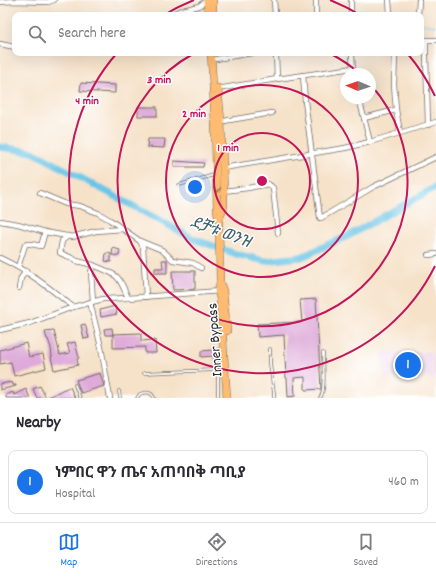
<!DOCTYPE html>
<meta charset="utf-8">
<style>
body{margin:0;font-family:Dekko,"Noto Sans Ethiopic",sans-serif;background:#f2f2f3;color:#2b2b33}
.compass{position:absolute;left:340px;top:68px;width:36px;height:36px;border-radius:50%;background:#fff;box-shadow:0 4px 16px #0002;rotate:272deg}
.you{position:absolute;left:195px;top:187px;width:14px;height:14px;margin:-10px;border:3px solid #fff;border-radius:50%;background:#1a73e8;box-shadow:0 0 0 6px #1a73e833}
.badge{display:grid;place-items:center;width:26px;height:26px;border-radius:50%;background:#1a73e8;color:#fff;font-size:13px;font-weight:700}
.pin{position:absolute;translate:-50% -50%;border:2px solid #fff;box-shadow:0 1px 4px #0006}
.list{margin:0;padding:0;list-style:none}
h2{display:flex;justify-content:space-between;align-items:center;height:52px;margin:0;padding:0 16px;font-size:17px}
h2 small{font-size:13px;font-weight:400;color:#7c7c81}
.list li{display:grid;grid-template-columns:26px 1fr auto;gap:12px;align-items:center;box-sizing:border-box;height:64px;margin:0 8px 8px;padding:0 8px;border:1px solid #e1e1e2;border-radius:8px}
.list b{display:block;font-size:15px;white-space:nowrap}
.list p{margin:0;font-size:13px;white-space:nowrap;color:#7c7c81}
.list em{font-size:13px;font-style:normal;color:#7c7c81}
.icon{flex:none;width:22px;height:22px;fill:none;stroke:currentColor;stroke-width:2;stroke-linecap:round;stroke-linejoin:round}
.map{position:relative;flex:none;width:436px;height:398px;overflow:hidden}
.search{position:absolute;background:#fff;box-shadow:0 4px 16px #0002;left:12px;right:12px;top:12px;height:44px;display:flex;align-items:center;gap:10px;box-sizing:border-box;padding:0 14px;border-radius:8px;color:#7c7c81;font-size:15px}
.sheet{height:124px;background:#fff}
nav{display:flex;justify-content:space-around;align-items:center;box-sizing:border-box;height:56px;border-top:1px solid #e1e1e2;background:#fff;font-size:11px;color:#7c7c81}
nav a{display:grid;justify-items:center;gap:2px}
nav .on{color:#1a73e8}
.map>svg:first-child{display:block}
.built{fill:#ecd1ea}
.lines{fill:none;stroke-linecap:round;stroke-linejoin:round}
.stream{stroke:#67c4e5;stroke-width:1}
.river{stroke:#67c4e5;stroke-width:7}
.building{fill:#deaad9}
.lane-casing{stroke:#726b62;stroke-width:3.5}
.street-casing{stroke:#726b62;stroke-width:6}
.primary-casing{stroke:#726b62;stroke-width:8}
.lane{stroke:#fff;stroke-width:2}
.street{stroke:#fff;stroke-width:4.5}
.primary{stroke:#febb71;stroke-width:7}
.oneway{stroke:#94734e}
.ring{fill:none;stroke:#c2185b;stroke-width:2}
.labels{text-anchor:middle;stroke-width:3;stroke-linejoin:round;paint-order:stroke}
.street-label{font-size:15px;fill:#2b2b2b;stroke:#fff}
.water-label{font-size:16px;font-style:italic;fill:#40616c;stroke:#fff}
.centre{fill:#c2185b;stroke:#fff;stroke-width:2}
.ring-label{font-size:12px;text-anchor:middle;font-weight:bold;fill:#c2185b;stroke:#fff;stroke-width:3;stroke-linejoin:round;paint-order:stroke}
</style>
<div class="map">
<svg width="436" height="398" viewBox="0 0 436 398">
<rect width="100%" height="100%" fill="#fff"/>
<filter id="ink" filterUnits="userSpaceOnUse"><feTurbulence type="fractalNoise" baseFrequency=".025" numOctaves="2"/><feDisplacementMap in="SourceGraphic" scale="8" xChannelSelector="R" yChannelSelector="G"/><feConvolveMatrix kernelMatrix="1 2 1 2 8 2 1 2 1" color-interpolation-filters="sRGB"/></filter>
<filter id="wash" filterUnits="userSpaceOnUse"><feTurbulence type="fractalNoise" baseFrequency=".012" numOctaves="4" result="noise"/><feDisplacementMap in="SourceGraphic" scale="16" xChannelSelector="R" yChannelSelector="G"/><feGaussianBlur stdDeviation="0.9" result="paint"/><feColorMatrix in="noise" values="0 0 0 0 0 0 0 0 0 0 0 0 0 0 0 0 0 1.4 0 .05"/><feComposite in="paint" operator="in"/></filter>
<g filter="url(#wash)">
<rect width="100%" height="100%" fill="#f6e2c9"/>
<!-- built -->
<g class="built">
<polygon points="432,351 436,351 436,379 433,379"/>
<polygon points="382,352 431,352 432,377 385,378"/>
</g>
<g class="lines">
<!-- stream -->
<g class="stream">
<polyline points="353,15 361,15"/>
<polyline points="421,24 436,26"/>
</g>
<!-- river -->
<polyline class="river" points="0,147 33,152 194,239 236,254 265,261 301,257 348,236 436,187"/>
</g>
<g id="blocks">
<!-- building -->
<g class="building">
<polygon points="81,83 115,85 115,93 80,91"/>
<rect x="138" y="107" width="19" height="9"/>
<polygon points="148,139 165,139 164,148 147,147"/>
<polygon points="174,161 204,163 203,167 174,167"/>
<polygon points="113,248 120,250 119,256 112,255"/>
<polygon points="106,253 111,254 111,262 105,261"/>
<polygon points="162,260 167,260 167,273 155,273 155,268 163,268"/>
<polygon points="172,271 195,271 195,289 173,290"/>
<polygon points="316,299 321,389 305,390 305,377 294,378 295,396 288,397 287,378 286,378 284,335 258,337 257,324 302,322 300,300"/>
<polygon points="115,306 117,314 101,317 100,310"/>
<polygon points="85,324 89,338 84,339 81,325"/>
<polygon points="112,328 113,335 105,335 104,329"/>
<polygon points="54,331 60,355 70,353 67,344 75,342 79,358 77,359 78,365 54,370 51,357 52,357 51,348 48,339 47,339 45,332"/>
<polygon points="141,333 141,341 155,340 156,353 145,353 145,347 113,348 113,334"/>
<polygon points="26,343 29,357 43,354 46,368 14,376 11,362 0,364 0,350"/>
<polygon points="214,350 219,350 220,364 214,364 214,356 201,357 201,351"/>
<polygon points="100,373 104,386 81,393 76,380"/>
<polygon points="12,382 13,385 16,385 16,386 0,390 0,384"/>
<polygon points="40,386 46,398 37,398 33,389"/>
<polygon points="70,387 75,398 47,398 62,390"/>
<polygon points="26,389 30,398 6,398 6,395 13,392 14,395"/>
</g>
</g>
</g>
<g filter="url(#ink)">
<use href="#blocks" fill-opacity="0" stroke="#726b62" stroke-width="1"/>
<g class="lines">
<defs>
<g id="lane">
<polyline points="179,185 214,175"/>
<polyline points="270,349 270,364 274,393 274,398"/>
<polyline points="144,373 215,370 217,371 218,374 218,398"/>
<polyline points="75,385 80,398"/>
<polyline points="119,391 120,398"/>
<path d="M 137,398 L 140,394 C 145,392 152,391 154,398"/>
<path d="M 320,398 C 326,391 323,363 323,353"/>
</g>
<g id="street">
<polyline points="274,0 275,15"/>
<polyline points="316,0 316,14"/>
<polyline points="389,0 390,14"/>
<polyline points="0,2 14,1 48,2 54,0"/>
<polyline points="169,15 179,11 199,6 207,0"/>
<polyline points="351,15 351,0"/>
<polyline points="418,15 419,0"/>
<polyline points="421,40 436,40"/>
<polyline points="426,40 426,55 428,125"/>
<polyline points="0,44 15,47"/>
<polyline points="276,53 277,79"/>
<polyline points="352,53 353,74"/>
<polyline points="395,53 394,84 396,110 400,132"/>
<polyline points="216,59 252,53"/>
<polyline points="303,75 305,101 320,218 321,218 373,187 436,157"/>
<polyline points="217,89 277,79 353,68"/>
<polyline points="359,98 370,142"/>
<polyline points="364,118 396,110"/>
<polyline points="218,122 272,113"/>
<polyline points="223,168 345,148 370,142 436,122"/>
<polyline points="224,191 248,188 268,184 271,186 273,188 278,233"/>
<polyline points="40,193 66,204 80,206 98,213 110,220 140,241 162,250 173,260 193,263 201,268"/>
<polyline points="0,221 18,224 45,232 72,237 96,231 123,229"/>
<polyline points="68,236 62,241 60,253 72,258 77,261 93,265 91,272 93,301"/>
<polyline points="140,241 143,247 146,297"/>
<polyline points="428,255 436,254"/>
<path d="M 0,258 C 28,271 50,288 73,307"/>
<path d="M 93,265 C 117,275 118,273 128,298"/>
<polyline points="18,267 25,245 27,244 31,244 41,246 45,232"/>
<polyline points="19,288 21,278 26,271"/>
<polyline points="90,302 101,347 110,398"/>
<polyline points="0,330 30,323 73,307 103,299 128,298 220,291"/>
</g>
<g id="primary">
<polyline points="207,0 208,15"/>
<polyline points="213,0 213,15"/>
<polyline points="211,53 215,122 217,210 219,221 220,282 218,291 220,299 227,398"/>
<polyline points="218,88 221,121 224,191 224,206 219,219"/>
<polyline points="220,282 223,291 227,331"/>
</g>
</defs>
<!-- lane casing -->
<use href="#lane" class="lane-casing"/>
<!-- street casing -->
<use href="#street" class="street-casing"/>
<!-- primary casing -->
<use href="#primary" class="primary-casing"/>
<!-- lane -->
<use href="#lane" class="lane"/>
<!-- street -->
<use href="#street" class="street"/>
<!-- primary -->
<use href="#primary" class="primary"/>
</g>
<!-- one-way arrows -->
<defs><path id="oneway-chevron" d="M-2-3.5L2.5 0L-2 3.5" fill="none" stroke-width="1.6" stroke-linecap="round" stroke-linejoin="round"/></defs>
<use class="oneway" href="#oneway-chevron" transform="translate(217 190) rotate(90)"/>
</g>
<!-- distance rings -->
<g class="ring">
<circle cx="262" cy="181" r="48"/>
<circle cx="262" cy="181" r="96"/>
<path d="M331 54A145 145 0 0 1 359 73M371 85A145 145 0 1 1 193 54"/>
<path d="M435 266A193 193 0 1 1 117 53M164 15A193 193 0 0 1 194 0M330 0A193 193 0 0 1 360 15M407 53A193 193 0 0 1 435 96"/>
</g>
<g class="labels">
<!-- street labels -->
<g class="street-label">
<text transform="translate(214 340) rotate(-94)" y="5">Inner Bypass</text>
</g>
<!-- water labels -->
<g class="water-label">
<text transform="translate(221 231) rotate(20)" y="6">ደቻቱ ወንዝ</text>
</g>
</g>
<circle cx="262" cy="181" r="6" class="centre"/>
<g class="ring-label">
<text x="159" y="83">3 min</text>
<text x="87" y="104">4 min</text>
<text x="194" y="117">2 min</text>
<text x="228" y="151">1 min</text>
</g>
</svg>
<svg class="compass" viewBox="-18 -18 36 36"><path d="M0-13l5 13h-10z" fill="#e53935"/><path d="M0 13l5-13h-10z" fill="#7c7c81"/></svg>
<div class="you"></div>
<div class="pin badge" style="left:408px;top:365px">1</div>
<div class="search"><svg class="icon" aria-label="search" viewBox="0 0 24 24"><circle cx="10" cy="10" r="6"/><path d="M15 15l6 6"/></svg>Search here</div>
</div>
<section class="sheet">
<h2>Nearby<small></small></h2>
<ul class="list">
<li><span class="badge">1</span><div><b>ነምበር ዋን ጤና አጠባበቅ ጣቢያ</b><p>Hospital</p></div><em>460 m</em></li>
</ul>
</section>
<nav>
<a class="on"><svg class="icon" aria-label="map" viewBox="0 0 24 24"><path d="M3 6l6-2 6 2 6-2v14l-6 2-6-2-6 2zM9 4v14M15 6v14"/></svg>Map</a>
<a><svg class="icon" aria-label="directions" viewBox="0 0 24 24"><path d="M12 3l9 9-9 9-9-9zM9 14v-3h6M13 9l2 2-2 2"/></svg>Directions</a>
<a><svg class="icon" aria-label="saved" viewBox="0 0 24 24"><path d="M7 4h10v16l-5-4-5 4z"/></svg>Saved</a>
</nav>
